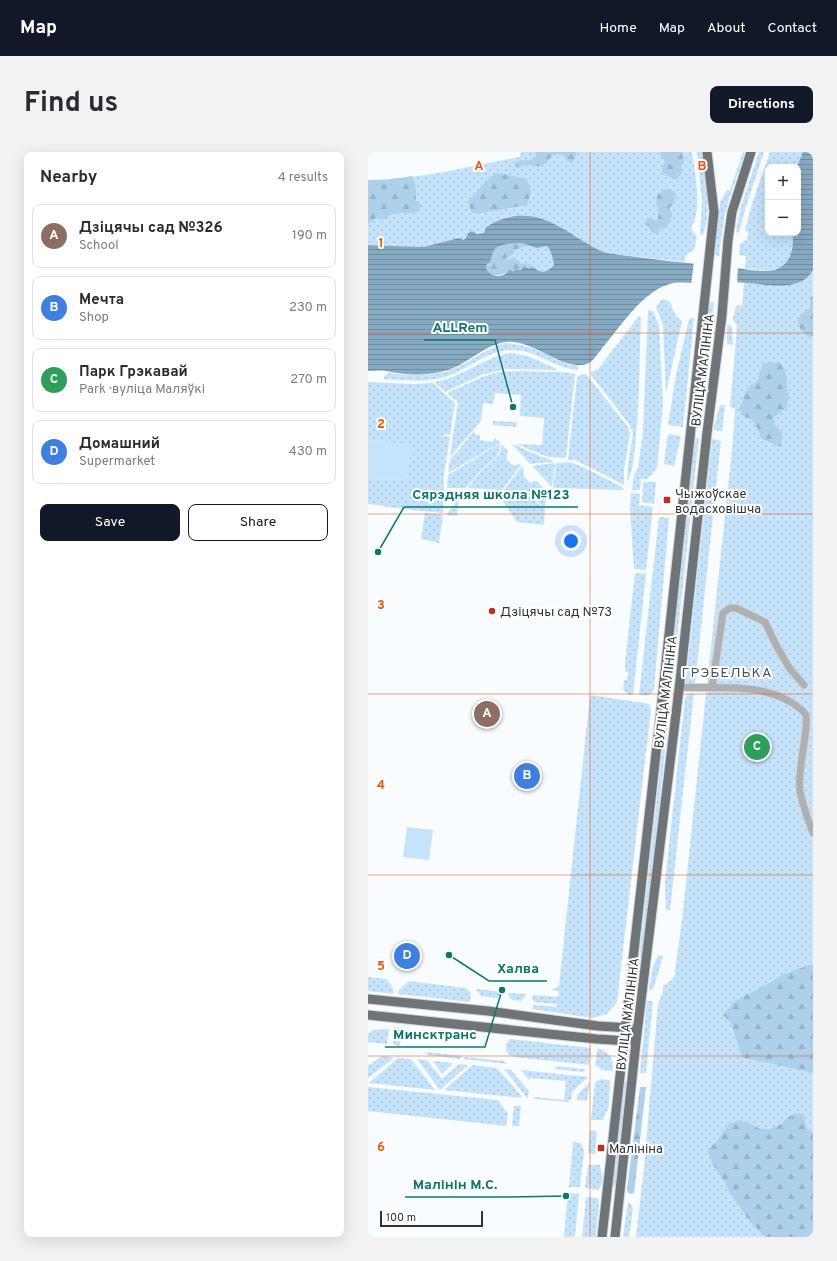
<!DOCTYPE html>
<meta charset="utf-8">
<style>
body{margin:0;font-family:Overpass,sans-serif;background:#f2f2f3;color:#2b2b33}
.controls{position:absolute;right:12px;top:12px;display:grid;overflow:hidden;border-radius:8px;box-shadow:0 4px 16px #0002}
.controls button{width:36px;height:36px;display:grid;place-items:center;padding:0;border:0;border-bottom:1px solid #e1e1e2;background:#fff;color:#2b2b33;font:20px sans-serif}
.scale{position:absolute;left:12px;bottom:10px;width:103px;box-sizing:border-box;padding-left:4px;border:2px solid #303335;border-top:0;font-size:11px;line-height:14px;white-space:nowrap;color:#303335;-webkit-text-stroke:3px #fff;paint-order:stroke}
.you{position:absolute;left:203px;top:389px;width:14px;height:14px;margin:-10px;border:3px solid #fff;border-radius:50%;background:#1a73e8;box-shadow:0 0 0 6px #1a73e833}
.badge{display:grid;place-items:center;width:26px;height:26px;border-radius:50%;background:#111827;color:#fff;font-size:13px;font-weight:700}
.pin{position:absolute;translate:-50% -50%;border:2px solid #fff;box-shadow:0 1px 4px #0006}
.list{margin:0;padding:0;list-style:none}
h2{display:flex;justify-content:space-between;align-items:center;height:52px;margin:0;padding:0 16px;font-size:17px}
h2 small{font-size:13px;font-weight:400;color:#7c7c81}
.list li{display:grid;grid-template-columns:26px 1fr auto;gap:12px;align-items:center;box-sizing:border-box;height:64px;margin:0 8px 8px;padding:0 8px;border:1px solid #e1e1e2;border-radius:8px}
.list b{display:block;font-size:15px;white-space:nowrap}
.list p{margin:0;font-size:13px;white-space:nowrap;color:#7c7c81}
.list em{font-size:13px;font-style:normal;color:#7c7c81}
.actions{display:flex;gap:8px;padding:12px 16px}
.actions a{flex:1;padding:9px 0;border:1px solid #111827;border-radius:8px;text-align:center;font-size:14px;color:#111827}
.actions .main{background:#111827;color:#fff}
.map{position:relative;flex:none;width:445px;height:1085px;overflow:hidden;border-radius:8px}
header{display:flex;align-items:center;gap:24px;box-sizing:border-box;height:56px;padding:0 20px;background:#111827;color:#fff}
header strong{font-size:19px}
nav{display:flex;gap:22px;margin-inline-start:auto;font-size:14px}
.intro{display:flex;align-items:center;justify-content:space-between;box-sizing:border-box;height:96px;padding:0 24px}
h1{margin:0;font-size:28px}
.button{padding:10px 18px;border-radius:8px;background:#111827;color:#fff;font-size:14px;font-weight:700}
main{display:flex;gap:24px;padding:0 24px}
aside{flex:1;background:#fff;border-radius:8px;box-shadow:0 4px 16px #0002}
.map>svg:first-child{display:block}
.grass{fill:url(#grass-dots)}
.forest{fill:url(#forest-firs)}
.pitch{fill:#c5e3fa}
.water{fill:url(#water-rules);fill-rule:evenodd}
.pier{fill:#f8fcff}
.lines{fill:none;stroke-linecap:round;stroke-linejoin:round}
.minor-casing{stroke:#d4d8db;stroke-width:9}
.major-casing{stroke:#d4d8db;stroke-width:11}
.minor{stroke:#aeb1b3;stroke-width:7}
.major{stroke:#6f7478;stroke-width:9}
.grid{fill:none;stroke:#e8590c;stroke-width:1;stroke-opacity:0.55}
.poi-dot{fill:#bc2f22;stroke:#fff;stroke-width:1.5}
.labels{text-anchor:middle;stroke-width:4;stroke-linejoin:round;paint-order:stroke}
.street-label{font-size:13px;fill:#303335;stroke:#fff}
.poi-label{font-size:13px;fill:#303335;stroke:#fff;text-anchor:start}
.neighbourhood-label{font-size:14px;letter-spacing:1px;fill:#4d5257;stroke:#fff}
.grid-label{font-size:13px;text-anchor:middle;font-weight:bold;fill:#e8590c;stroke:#fff;stroke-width:4;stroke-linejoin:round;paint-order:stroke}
.leader{fill:none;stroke:#0f766e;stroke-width:1.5}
.callout-dot{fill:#0f766e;stroke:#fff;stroke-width:1.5}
.callout-label{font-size:14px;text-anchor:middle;font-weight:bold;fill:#0f766e;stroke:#fff;stroke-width:4;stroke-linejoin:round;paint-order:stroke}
</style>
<header>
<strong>Map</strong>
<nav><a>Home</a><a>Map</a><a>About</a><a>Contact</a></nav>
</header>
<div class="intro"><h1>Find us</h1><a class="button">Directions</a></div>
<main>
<aside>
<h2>Nearby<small>4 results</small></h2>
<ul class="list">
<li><span class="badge" style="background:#8d6e63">A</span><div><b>Дзіцячы сад №326</b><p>School</p></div><em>190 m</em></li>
<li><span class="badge" style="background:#3f7fe0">B</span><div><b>Мечта</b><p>Shop</p></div><em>230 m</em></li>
<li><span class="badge" style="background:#2e9e5b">C</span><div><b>Парк Грэкавай</b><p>Park · вуліца Маляўкі</p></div><em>270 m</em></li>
<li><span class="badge" style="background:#3f7fe0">D</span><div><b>Домашний</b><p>Supermarket</p></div><em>430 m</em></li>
</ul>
<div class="actions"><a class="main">Save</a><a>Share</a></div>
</aside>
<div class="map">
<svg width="445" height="1085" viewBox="0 0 445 1085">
<defs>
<pattern id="grass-dots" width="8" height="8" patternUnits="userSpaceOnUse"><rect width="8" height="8" fill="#c5e3fa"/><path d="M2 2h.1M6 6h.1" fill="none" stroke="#aac3d7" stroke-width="1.8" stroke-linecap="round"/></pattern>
<pattern id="forest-firs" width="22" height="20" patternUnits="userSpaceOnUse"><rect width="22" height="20" fill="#add1eb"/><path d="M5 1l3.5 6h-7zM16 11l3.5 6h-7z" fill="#95b4ca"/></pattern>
<pattern id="water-rules" width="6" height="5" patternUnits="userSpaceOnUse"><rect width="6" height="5" fill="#87aac3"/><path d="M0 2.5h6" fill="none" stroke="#6f8b9f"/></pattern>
</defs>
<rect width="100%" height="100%" fill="#f8fcff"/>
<!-- grass -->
<g class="grass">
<path d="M 153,0 L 324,0 C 327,21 335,58 323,76 L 329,85 L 326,98 L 318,103 L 317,110 L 239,101 L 223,95 L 208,84 L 159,63 L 142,64 L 124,71 L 119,73 L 116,81 L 107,81 L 95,88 L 91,86 L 55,95 L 0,93 L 0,28 C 51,28 102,14 152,5 Z"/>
<path d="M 329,0 L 335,0 C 338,23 344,62 335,83 L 332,82 L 334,48 Z"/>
<polygon points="375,0 377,0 360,50 356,67 351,104 347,103 352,50 359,38 362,38"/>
<polygon points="391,0 396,0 377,58 371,81 368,80 372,57"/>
<path d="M 402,0 L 435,0 L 429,15 L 400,15 L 400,81 L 424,81 C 428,97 421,116 403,118 C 395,119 386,117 377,117 L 378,104 L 371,103 L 372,92 L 379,87 L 380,80 L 377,78 L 383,55 Z"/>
<path d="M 153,91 L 169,96 L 179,94 C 183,98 185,107 186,113 C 178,121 174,122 165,115 C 159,119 149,116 145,120 L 140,120 L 119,112 Z"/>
<polygon points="445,118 445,1085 268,1085 276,1015 290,852 295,840 295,834 306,826 314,768 365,288 367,256 362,255 369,175 365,166 368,154 374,153 376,131 405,133 420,133 444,119"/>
<path d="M 296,147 C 305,149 303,155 307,162 C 308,165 312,167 314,169 L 298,241 L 295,174 L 292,165 L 288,156 L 293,148 Z"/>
<polygon points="342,150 346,150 332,276 328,276"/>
<polygon points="280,158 285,159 291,173 295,252 289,316 279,327 273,327 272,338 264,338 266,323 270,316 275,279"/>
<path d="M 271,164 L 273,165 C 271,214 272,263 265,312 C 264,318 262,323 260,329 L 259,329 L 260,313 L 265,281 L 261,272 L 223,223 L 223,220 L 230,217 Z"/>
<polygon points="326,166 315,275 300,273 308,223 321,167"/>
<polygon points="359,173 363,173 364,177 365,193 359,192"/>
<path d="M 137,191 C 153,192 166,196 180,203 C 191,208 198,213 210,214 L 210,218 C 187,217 167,197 144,198 C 119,198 100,218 77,225 C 57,231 36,228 16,227 L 16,224 L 20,221 C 42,224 64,225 85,217 C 103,210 118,196 137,191 Z"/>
<path d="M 143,201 L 160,204 L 191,218 L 137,217 L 113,223 L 77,240 L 66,230 C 94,226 115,205 143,201 Z"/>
<polygon points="154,219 194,220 207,222 198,306 180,305 148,292 174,293 176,266 152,264 153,243 127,241 125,252 115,251 113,269 82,305 90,250 79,241 114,225 131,220"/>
<polygon points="218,222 260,275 262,281 256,318 256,333 207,308 200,308 209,226 212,223"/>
<polygon points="0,230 45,232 65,231 87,251 82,283 76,282 76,284 82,285 76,323 75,361 18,355 17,354 0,352 0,326 38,328 43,293 0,288"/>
<polygon points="352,253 357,253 354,279 345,278"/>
<polygon points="125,269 149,270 148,275 125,273"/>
<polygon points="106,279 106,282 112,283 112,288 124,290 127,286 132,291 80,321 82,308"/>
<polygon points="301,282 313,284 306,314 296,312 299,286"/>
<polygon points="327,286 331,286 303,542 301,544 299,543"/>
<polygon points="344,287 353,289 327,532 318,530 318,528"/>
<polygon points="133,291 129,305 113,318 98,336 79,336 80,323"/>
<polygon points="143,291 165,301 185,309 185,310 162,312"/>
<polygon points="134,293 140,299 138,307 146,314 150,312 153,313 134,338 100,336 113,319 130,305"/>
<polygon points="202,310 215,315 254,335 256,338 185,336 188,311"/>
<polygon points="187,312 184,335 164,314 185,311"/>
<polygon points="154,314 156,319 155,323 162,331 167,329 170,330 178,339 157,340 136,338"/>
<polygon points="275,330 288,330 286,352 274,350"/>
<polygon points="128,339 157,341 177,357 176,373 149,370"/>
<polygon points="178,340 177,356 159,341"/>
<polygon points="263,341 272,342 271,353 285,355 278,418 266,417 262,357"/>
<polygon points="91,346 89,364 78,363"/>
<polygon points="57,361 75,363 71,391 53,387"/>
<path d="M 291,365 L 301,366 L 286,537 C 283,544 278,544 271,543 Z"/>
<polygon points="267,421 278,422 265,543 260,543 255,537 256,528 259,528 260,520 257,519 257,510"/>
<polygon points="326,541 302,758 298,758 297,730 317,546 319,543"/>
<polygon points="222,543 276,551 281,552 283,557 249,850 239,862 224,866 164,857 166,853 189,855 189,852 166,850 164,847 165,843 190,845 191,839 183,838 191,834"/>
<polygon points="299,554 302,555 271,836 268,835"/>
<polygon points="290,803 295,804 286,835 284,838 281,838 284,818"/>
<polygon points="0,825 19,827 25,836 25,842 0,839"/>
<polygon points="41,829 98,836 103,841 102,850 30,842 31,838"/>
<polygon points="108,837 135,840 134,842 129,846 113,844"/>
<polygon points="139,841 159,842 153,849 144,848"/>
<polygon points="279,849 285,849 278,921 272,921"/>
<polygon points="26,875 34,877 32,894 26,893 25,889"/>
<polygon points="21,877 19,892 0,890 0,882 6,878"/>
<path d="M 142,887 L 223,896 L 221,913 L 146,905 C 139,903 138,898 138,892 Z"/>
<path d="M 230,896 C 242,902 245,905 245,919 L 234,918 L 227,913 Z"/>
<polygon points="57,900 95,904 91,907 60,903"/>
<polygon points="14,904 24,905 25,907 0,926 0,914"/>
<polygon points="98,905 136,909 139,912 95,907"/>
<polygon points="30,906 43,907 67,938 1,931"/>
<polygon points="49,907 59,908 74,927 91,912 100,913 72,938"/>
<polygon points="65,909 85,911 74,922"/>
<polygon points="105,913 129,916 153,943 153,946 76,938"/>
<polygon points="188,914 216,917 218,918 214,920 187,917"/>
<polygon points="136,917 143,918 161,939 160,945 159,946"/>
<polygon points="153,918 220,925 205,939 203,947 200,950 166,947 166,945 196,948 198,929 162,926 162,929"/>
<polygon points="233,927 241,928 242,930 241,954 235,968 223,968 227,930"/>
<polygon points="222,930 219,949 209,948 210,942"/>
<polygon points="254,930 259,930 248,1034 245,1035 244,1032"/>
<polygon points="0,935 130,948 140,962 138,974 0,959"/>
<polygon points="146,954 153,954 151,974 144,974"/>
<polygon points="222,978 229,979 227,1002 220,1001"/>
<polygon points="205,990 213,991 216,999 212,1035 201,1035"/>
<path d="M 220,1013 L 232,1013 C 234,1023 237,1030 230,1038 L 217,1036 Z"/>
<polygon points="200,1041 211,1042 207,1085 196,1085"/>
<polygon points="218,1045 230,1046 231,1051 228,1085 214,1085"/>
<polygon points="260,1050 262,1051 265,1056 261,1085 255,1085"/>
</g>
<!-- forest -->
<g class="forest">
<path d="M 168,0 L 208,0 L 207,7 L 204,11 C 199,10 198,7 196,3 C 179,0 183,11 172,14 C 167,15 164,13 159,13 C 156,13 152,15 150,16 L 147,13 L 150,9 C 157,7 163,11 168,4 Z"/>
<polygon points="292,0 314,0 316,10 313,15 314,20 309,27 305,27 295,21 294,17 297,10 292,2"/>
<polygon points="130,21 159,27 163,40 159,53 113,61 104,61 100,50 122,25"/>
<path d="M 45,24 L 48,38 L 48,49 L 53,53 C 51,65 38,60 30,61 C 25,61 19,65 14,68 L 8,66 L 0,72 L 0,28 L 18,28 Z"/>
<path d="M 299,37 L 303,37 L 308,42 C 308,49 306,53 301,56 L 304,61 L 304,64 L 298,76 L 293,76 L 288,82 L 282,79 L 282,75 L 276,72 L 279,66 L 283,66 L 287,68 L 290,68 L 291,57 L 288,52 L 289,44 L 295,38 Z"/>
<path d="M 153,91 L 158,93 L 148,98 L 144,103 L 137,106 L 139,108 C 145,105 149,106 154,112 L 161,111 L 165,115 C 159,119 149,116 145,120 C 136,119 125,131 118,116 C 120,109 124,105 125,99 C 133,92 143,92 153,91 Z"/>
<polygon points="445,144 445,184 439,185 432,176 430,169 433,162 442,156 442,147"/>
<polygon points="403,210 412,211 417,219 419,227 419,236 421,242 419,255 405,266 408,275 414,280 414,288 412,295 393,286 390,277 383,267 375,264 371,257 375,248 377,240 383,233 389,229 395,211"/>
<polygon points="441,813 445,813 445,921 374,905 363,871 355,863 365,850 398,833 414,823"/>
<polygon points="272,935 278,935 266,1041 263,1042 260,1041 259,1038"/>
<polygon points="428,961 436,963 438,976 445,981 445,1085 397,1085 381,1068 365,1046 356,1029 344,1011 339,998 348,990 361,972 371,968 381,971 392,977 402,977 413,972 420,965"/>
</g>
<!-- pitch -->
<g class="pitch">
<polygon points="0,288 44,293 38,328 0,326"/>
<polygon points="39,675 65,678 61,708 35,705"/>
</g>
<!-- water -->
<path class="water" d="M 435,0 L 445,0 L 445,118 C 432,141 400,132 378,131 C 361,129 343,131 326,131 C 320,131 312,130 305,131 C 275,138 254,173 235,195 C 231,200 226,208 221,211 C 197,222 167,187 138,190 C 119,192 101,210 83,217 C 63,224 39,224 18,219 C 12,218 6,219 0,219 L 0,93 L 55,95 L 91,86 L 95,88 L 97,87 C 100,83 99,81 104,79 L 109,82 L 116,81 L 118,75 L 121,73 C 154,55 177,65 207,84 C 220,92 224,96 239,101 C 279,107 320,111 360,115 C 373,116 397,122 409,117 C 423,111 427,95 424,81 L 430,81 L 429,15 ZM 153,91 L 169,96 L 179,94 C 183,98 185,107 186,113 C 178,121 174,122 165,115 L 161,117 L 156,114 L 153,118 L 147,118 L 144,120 L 142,117 C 136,127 122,126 118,116 L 119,112 L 122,110 C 123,107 124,103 125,100 C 129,91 145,92 153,91 Z"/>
<!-- pier -->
<polygon class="pier" points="326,109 370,114 369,133 323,133"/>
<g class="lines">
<defs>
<g id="minor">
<path d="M 311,535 C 350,537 394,530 427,553 C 431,556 437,559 438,564 C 440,573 434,602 433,613 C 432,621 431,632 432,640 C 435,654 440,668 445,681"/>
<polyline points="344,536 355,461 362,456 368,456 397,470 408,493 422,517 436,533"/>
</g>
<g id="major">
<polyline points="0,847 120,859 230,874 263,876"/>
<polyline points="0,863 229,887 261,889"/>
<polyline points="234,1085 294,548 346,60 339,0"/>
<polyline points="247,1085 268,890 312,529 339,281 354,163 360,88 364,60 383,0"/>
</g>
</defs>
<!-- minor casing -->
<use href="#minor" class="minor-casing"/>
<!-- major casing -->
<use href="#major" class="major-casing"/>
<!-- minor -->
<use href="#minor" class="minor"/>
<!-- major -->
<use href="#major" class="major"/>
</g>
<!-- grid -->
<path class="grid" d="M 222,0 L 222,1085M 0,181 L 445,181M 0,362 L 445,362M 0,542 L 445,542M 0,723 L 445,723M 0,904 L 445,904"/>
<!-- markers -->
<g class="poi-dot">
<rect x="295" y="344" width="8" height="8" rx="2"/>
<circle cx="124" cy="459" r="4"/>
<rect x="229" y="992" width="8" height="8" rx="2"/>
</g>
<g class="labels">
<!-- street labels -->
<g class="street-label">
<text transform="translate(334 218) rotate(-83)" y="5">ВУЛІЦА МАЛІНІНА</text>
<text transform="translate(297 540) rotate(-83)" y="5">ВУЛІЦА МАЛІНІНА</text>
<text transform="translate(259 862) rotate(-83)" y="5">ВУЛІЦА МАЛІНІНА</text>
</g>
<!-- poi labels -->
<g class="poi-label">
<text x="307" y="346">Чыжоўскае<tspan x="307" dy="15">водасховішча</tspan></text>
<text x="132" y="464">Дзіцячы сад №73</text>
<text x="241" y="1001">Малініна</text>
</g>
<!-- neighbourhood labels -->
<g class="neighbourhood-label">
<text x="359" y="525">ГРЭБЕЛЬКА</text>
</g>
</g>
<g class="grid-label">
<text x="111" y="18">A</text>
<text x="334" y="18">B</text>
<text x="13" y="95">1</text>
<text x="13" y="276">2</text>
<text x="13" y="457">3</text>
<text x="13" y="637">4</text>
<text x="13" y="818">5</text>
<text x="13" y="999">6</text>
</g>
<!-- callouts -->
<path class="leader" d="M145 255L127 188H56M10 400L36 355H210M81 803L121 829H179M134 838L117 895H17M198 1044L137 1045H37"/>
<g class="callout-dot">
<circle cx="145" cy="255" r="4"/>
<circle cx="10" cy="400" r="4"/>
<circle cx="81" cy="803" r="4"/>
<circle cx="134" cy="838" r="4"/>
<circle cx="198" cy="1044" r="4"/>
</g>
<g class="callout-label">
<text x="92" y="180">ALLRem</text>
<text x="123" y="347">Сярэдняя школа №123</text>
<text x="150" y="821">Халва</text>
<text x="67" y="887">Минсктранс</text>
<text x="87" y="1037">Малінін М.С.</text>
</g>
</svg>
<div class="controls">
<button>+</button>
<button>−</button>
</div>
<div class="scale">100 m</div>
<div class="you"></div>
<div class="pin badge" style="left:119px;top:562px;background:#8d6e63">A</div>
<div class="pin badge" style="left:159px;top:624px;background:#3f7fe0">B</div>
<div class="pin badge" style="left:389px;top:595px;background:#2e9e5b">C</div>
<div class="pin badge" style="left:39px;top:804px;background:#3f7fe0">D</div>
</div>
</main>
